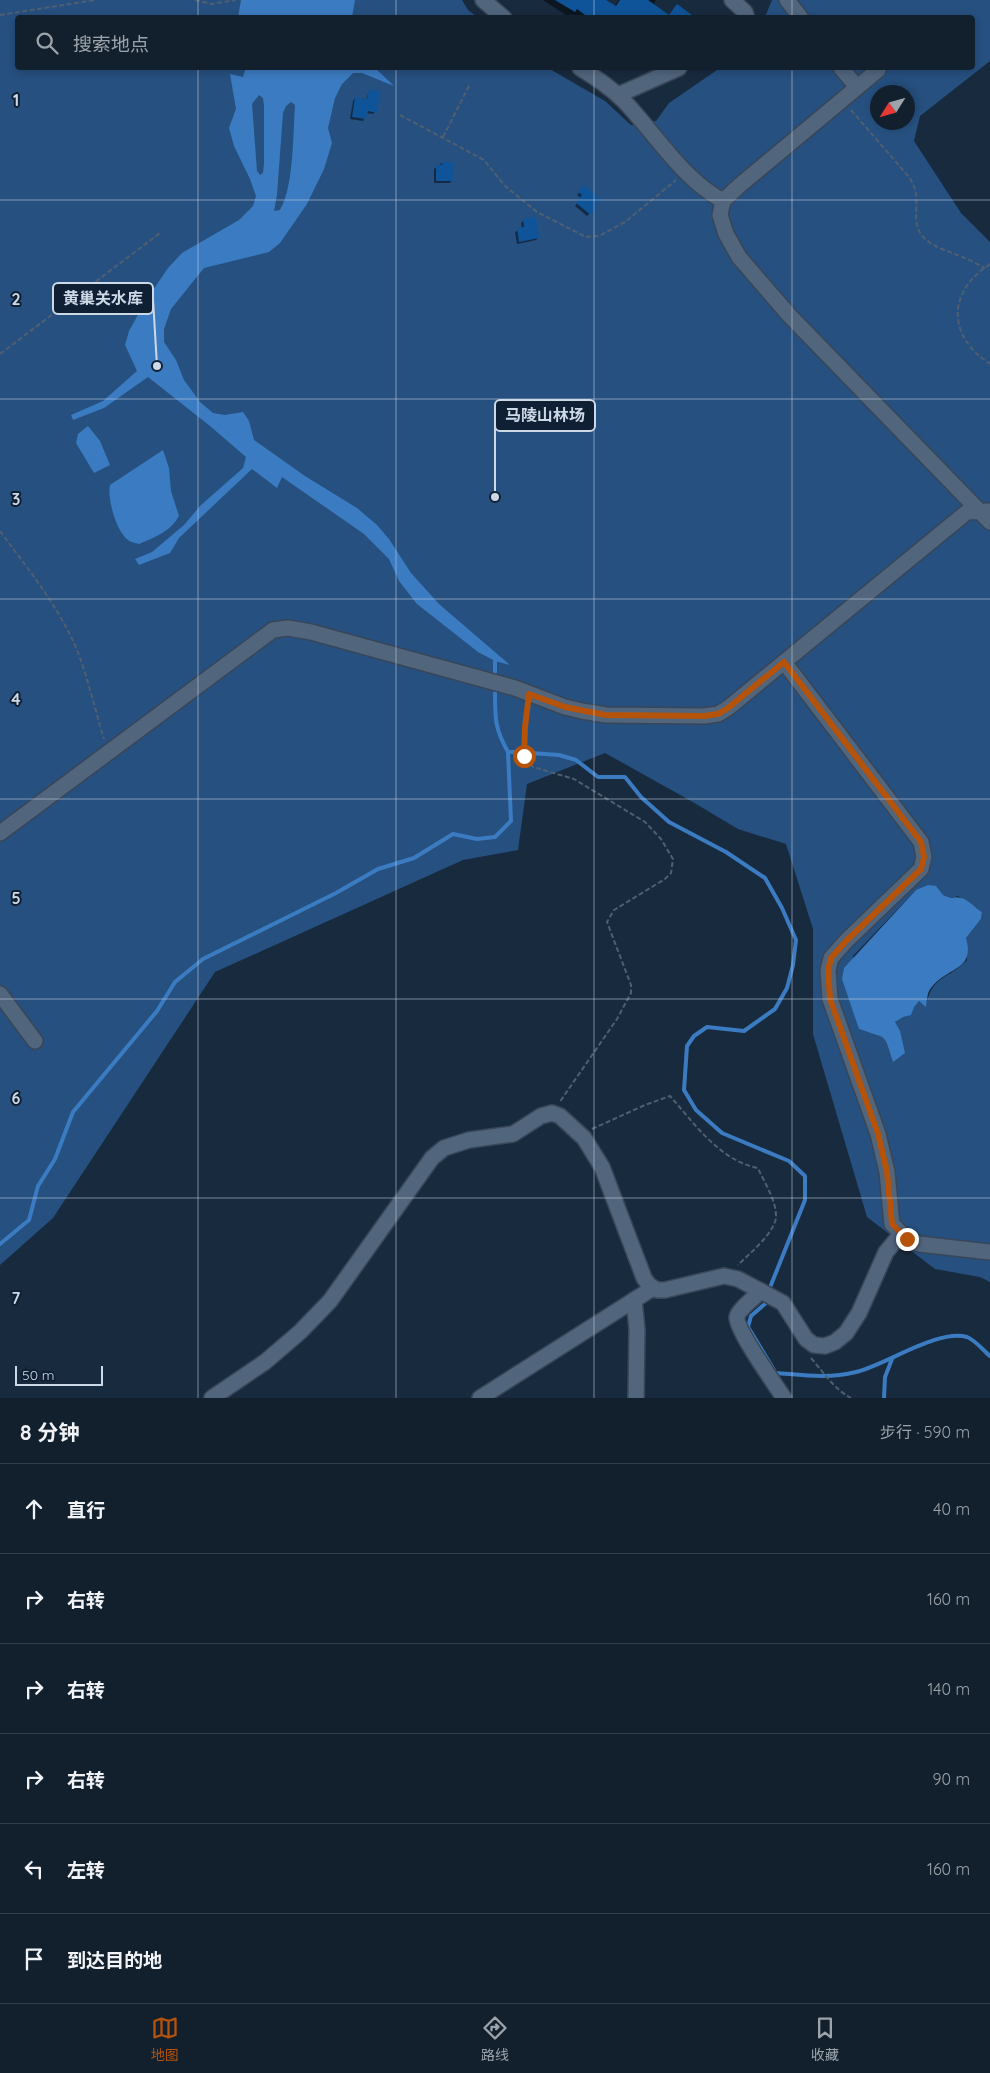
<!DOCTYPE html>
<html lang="zh">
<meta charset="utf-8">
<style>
body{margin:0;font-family:Quicksand,"Noto Sans SC",sans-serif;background:#1b2836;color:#f1f3f6}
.compass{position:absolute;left:870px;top:85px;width:45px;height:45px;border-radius:50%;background:#12202e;box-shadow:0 2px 8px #0003;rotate:233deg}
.scale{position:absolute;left:15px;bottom:12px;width:88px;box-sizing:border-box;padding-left:5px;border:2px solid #ced9e7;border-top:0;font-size:14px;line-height:18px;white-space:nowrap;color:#ced9e7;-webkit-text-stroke:4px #0f2034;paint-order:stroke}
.stop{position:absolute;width:15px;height:15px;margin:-11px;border:4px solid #b45309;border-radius:50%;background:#fff}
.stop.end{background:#b45309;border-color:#fff;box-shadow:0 1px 5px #0008}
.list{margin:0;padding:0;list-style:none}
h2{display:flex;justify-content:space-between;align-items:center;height:65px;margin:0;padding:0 20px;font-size:21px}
h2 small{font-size:16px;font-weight:400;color:#9ca3aa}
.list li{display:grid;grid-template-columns:32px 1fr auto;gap:15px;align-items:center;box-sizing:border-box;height:90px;padding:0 20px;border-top:1px solid #313e4a}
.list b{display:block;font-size:19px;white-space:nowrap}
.list em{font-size:16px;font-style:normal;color:#9ca3aa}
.icon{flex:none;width:28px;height:28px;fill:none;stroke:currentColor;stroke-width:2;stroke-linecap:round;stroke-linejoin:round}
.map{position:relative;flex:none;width:990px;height:1398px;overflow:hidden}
.search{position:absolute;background:#12202e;box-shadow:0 2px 8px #0003;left:15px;right:15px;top:15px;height:55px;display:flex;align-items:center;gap:12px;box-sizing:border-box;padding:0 18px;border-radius:5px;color:#9ca3aa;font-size:19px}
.sheet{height:605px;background:#12202e}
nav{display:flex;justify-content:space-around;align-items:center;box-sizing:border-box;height:70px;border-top:1px solid #313e4a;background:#12202e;font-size:14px;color:#9ca3aa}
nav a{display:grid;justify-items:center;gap:2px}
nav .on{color:#b45309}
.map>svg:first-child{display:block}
.green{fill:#265080;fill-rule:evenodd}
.water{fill:#3b7bc1;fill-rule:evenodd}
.shadow{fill:#0007}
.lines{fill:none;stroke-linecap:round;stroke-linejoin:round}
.stream{stroke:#3b7bc1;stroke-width:4}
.building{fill:#0f5498}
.minor-casing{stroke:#384657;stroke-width:18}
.path{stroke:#4f5f71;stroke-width:2;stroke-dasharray:5 2.5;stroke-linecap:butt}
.minor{stroke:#51657d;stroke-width:15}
.route{stroke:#b45309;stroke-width:6}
.grid{fill:none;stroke:#ced9e7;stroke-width:1;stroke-opacity:0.55}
.grid-label{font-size:16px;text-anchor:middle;font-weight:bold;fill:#ced9e7;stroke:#0f2034;stroke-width:4;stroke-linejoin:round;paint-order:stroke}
.leader{fill:none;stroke:#ced9e7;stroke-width:2}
.callout-dot{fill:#ced9e7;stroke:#0f2034;stroke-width:2}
.callout{fill:#0f2034;stroke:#ced9e7;stroke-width:2}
.callout-label{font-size:16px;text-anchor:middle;font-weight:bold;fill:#ced9e7}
</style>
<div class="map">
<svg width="990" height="1398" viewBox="0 0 990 1398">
<rect width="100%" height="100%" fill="#182a3e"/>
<!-- green -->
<path class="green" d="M 0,0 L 462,0 L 468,10 L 477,17 L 18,18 L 18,68 L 548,68 L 605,101 L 631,125 L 656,121 L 669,103 L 720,68 L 972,68 L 972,18 L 765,17 L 772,0 L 990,0 L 990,61 L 920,116 L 914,141 L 961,213 L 990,242 L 990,1282 L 980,1277 L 935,1269 L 867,1217 L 813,1034 L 813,929 L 786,844 L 738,829 L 691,801 L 605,753 L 527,784 L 518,850 L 463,860 L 215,972 L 53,1218 L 0,1265 ZM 878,92 L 908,92 L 908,122 L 878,122 ZM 916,890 L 943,895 L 951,898 L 958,896 L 982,912 L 981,919 L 966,938 L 967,960 C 949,980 933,973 926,1006 L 919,1001 L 895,1022 L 893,1062 C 883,1031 888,1040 859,1029 L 853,956 Z"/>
<!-- water -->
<g class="water">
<polygon points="241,0 355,0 352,17 238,17"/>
<path d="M 243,68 L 375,68 L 394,86 L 362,73 L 353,73 L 342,84 L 335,98 L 328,128 L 332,143 L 324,169 L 307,204 L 280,243 L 269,252 L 204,268 L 171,309 L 164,329 L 164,342 L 176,360 L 184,380 L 200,402 L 213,413 L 225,415 L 243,412 L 249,421 L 254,440 L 305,476 L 357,508 L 377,525 L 389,539 L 411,573 L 439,604 L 510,665 L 495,661 L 478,652 L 417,604 L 399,581 L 389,559 L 364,534 L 282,477 L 277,488 L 252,469 L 179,538 L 170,553 L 139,565 L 135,559 L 152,552 L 184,525 L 200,506 L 243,468 L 246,457 L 210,426 L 148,377 L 104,408 L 73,420 L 71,415 L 103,401 L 137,371 L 125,345 L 129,331 L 145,302 L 168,268 L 182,253 L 239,220 L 253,206 L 256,196 L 250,179 L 234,146 L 229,128 L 236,109 L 230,74 L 243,77 L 245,70 ZM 259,95 L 263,98 L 264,106 L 264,164 L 263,173 L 260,175 L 257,171 L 252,104 ZM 291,102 L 295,105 C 293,133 294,186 280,210 L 274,211 L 277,195 L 283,113 L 286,106 Z"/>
<polygon points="88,426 100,441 110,465 94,473 76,443 78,434"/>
<path d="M 163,450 L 169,468 L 171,491 L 179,516 C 170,532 155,537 139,544 C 136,543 130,542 128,540 C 116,531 107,498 110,485 Z"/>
<path d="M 928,885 L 936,886 L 943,895 L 951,898 C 965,894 971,905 982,912 L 981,919 L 966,938 C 976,973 944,966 929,991 C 927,995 927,1002 926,1007 L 919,1001 L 914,1007 L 911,1015 L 903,1017 L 895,1022 L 900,1031 L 905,1053 L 893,1062 C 883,1031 888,1040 859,1029 L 842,979 L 844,968 L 916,890 Z"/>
</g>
<!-- shadow -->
<g class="shadow">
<polygon points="543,0 603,0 614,7 619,0 656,0 653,5 669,16 677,6 694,18 577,18 571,14 569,17"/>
<polygon points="369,91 375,112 373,114 366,113 363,121 350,119 353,101 355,98 366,100"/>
<polygon points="442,163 452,181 449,183 434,183 434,169"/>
<polygon points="584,187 595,208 587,216 575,206 581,198 577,195"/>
<polygon points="524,220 538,238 536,240 517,244 515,232 522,228 521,223"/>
</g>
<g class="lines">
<!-- stream -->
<g class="stream">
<polyline points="495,672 495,661"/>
<path d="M 495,693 C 495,719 495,729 508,752 L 518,752"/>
<polyline points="530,753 559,755 576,760 598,777 625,777 641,797 669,822 726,852 765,878 782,908 796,940 793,965 787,988 775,1009 744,1031 707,1027 694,1036 687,1046 684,1090 696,1110 722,1133 789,1161 805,1176 805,1200 771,1285"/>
<polyline points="0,1244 29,1220 38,1186 55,1159 73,1112 157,1011 175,982 203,959 336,893 378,869 414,858 453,834 477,839 495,837 511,821 508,752"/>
<polyline points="766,1303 751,1316 748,1327 774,1370"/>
<path d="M 776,1373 C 803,1375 828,1379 856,1372 C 886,1365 937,1329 967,1337 C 975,1340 984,1351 990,1356"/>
<polyline points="884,1398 885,1377 892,1359"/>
</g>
</g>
<!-- building -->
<g class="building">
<polygon points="555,0 606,0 616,6 620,0 648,0 669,15 677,4 696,18 589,18 577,9 575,12"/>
<polygon points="369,89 380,91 377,113 368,111 366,119 352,117 355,97 367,99"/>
<polygon points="442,162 453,162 453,181 436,181 436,165 442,165"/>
<polygon points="584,185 600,199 595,206 597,208 591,215 576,203 582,195 578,192"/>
<polygon points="536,217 539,238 519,242 517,228 524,227 523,219"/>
</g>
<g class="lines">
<defs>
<g id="minor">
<polyline points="483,0 504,18"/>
<polyline points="732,0 745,12 747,18"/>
<polyline points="787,0 801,18"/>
<path d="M 580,68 C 595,77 610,87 623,100 C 656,134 681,178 723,201"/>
<polyline points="841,68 857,87"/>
<polyline points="878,70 740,185 723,201 720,215 726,234 739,257 789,315 990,522"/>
<polyline points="618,95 679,68"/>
<polyline points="784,662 921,842 924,857 921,869 846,941 831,958 828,970 830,999 878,1134 887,1172 892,1224 907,1239 919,1244 990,1252"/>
<polyline points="0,833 273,630 288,628 311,632 515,688 565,707 582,711 606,715 704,716 718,714 728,708 967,512 990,511"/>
<polyline points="0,994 35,1041"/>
<path d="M 761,1291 C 755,1297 738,1310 737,1317 C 736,1330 775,1384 784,1398"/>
<polyline points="634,1300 637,1329 636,1398"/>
<polyline points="212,1398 265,1362 300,1332 330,1301 432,1158 444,1148 469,1140 513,1134 541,1116 552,1113 560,1116 584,1138 602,1167 644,1278 649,1285 657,1290 665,1290 724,1276 738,1279 783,1303 806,1339 814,1345 825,1346 835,1342 846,1333 859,1313 886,1252 901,1234"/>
<polyline points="480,1398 653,1288"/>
</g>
</defs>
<!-- minor casing -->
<use href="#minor" class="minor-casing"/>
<!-- path -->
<g class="path">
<polyline points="195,0 211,4 236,0"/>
<polyline points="0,15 95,0"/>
<path d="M 851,110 L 909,177 C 919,192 916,200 916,218 C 917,243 940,248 960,256 C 968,259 977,264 985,268"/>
<polyline points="400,115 484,160 505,186 537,212 586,237 599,236 625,222 676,180"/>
<polyline points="443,137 470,84"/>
<path d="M 990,264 C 947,292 947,336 990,364"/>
<polyline points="0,354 160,233"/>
<path d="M 0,531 C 28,569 59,607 77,650 C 88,678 95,710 104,739"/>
<polyline points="528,706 524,756 533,767 574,779 645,822 661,839 673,859 671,873 665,879 614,910 607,922 631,985 631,993 617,1019 559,1103"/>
<path d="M 592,1129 L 645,1105 L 670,1096 C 694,1123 720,1161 758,1168 C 764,1182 776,1200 776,1216 C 776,1232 749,1254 738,1265"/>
<path d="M 811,1358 C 824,1373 834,1389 851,1398"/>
</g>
<!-- minor -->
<use href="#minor" class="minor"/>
</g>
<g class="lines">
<!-- route -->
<polyline class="route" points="524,756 525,727 529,694 565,707 606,715 704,716 718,714 728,708 784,662 921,842 924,857 921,869 846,941 831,958 828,970 830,999 878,1134 887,1172 892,1224 907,1239"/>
</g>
<!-- grid -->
<path class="grid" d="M 198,0 L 198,18M 396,0 L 396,18M 594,0 L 594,18M 792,0 L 792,18M 198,68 L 198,1398M 396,68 L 396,1398M 594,68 L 594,1398M 792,68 L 792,1398M 0,200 L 990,200M 0,399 L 990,399M 0,599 L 990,599M 0,799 L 990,799M 0,999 L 990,999M 0,1198 L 990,1198"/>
<g class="grid-label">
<text x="16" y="106">1</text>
<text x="16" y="305">2</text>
<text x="16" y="505">3</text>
<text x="16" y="705">4</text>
<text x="16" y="904">5</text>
<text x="16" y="1104">6</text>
<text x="16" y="1304">7</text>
</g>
<!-- callouts -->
<path class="leader" d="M157 366L153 299M495 497L495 415"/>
<g class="callout-dot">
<circle cx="157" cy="366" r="5"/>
<circle cx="495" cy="497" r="5"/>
</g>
<g class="callout">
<rect x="53" y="283" width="100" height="31" rx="5"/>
<rect x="495" y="400" width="100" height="31" rx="5"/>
</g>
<g class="callout-label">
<text x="103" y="304">黄巢关水库</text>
<text x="545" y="421">马陵山林场</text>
</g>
</svg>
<svg class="compass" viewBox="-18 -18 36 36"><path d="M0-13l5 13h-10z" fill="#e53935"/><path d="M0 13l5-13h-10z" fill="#9ca3aa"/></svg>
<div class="scale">50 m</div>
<div class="stop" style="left:524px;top:756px"></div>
<div class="stop end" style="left:907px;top:1239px"></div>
<div class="search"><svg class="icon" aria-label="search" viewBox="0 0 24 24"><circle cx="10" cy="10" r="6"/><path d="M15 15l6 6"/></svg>搜索地点</div>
</div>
<section class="sheet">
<h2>8 分钟<small>步行 · 590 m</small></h2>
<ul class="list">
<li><svg class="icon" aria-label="ahead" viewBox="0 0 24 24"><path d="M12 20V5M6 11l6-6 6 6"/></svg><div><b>直行</b></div><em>40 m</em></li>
<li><svg class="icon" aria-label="right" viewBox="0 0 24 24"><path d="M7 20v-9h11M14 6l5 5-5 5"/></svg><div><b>右转</b></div><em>160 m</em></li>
<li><svg class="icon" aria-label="right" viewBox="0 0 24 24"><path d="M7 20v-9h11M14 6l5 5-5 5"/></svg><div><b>右转</b></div><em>140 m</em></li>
<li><svg class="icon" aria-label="right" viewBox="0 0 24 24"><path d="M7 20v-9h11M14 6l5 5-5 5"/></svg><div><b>右转</b></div><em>90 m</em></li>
<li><svg class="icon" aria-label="left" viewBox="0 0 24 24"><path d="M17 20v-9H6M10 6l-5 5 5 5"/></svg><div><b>左转</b></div><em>160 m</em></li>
<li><svg class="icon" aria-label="arrive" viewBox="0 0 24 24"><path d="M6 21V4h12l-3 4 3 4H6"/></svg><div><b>到达目的地</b></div></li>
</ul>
</section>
<nav>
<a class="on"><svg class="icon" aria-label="map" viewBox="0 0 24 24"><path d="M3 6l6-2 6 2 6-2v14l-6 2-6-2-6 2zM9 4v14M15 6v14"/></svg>地图</a>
<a><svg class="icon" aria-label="directions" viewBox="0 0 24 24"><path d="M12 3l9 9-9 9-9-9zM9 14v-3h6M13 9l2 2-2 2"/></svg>路线</a>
<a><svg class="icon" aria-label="saved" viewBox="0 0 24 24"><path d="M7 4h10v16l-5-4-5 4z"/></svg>收藏</a>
</nav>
